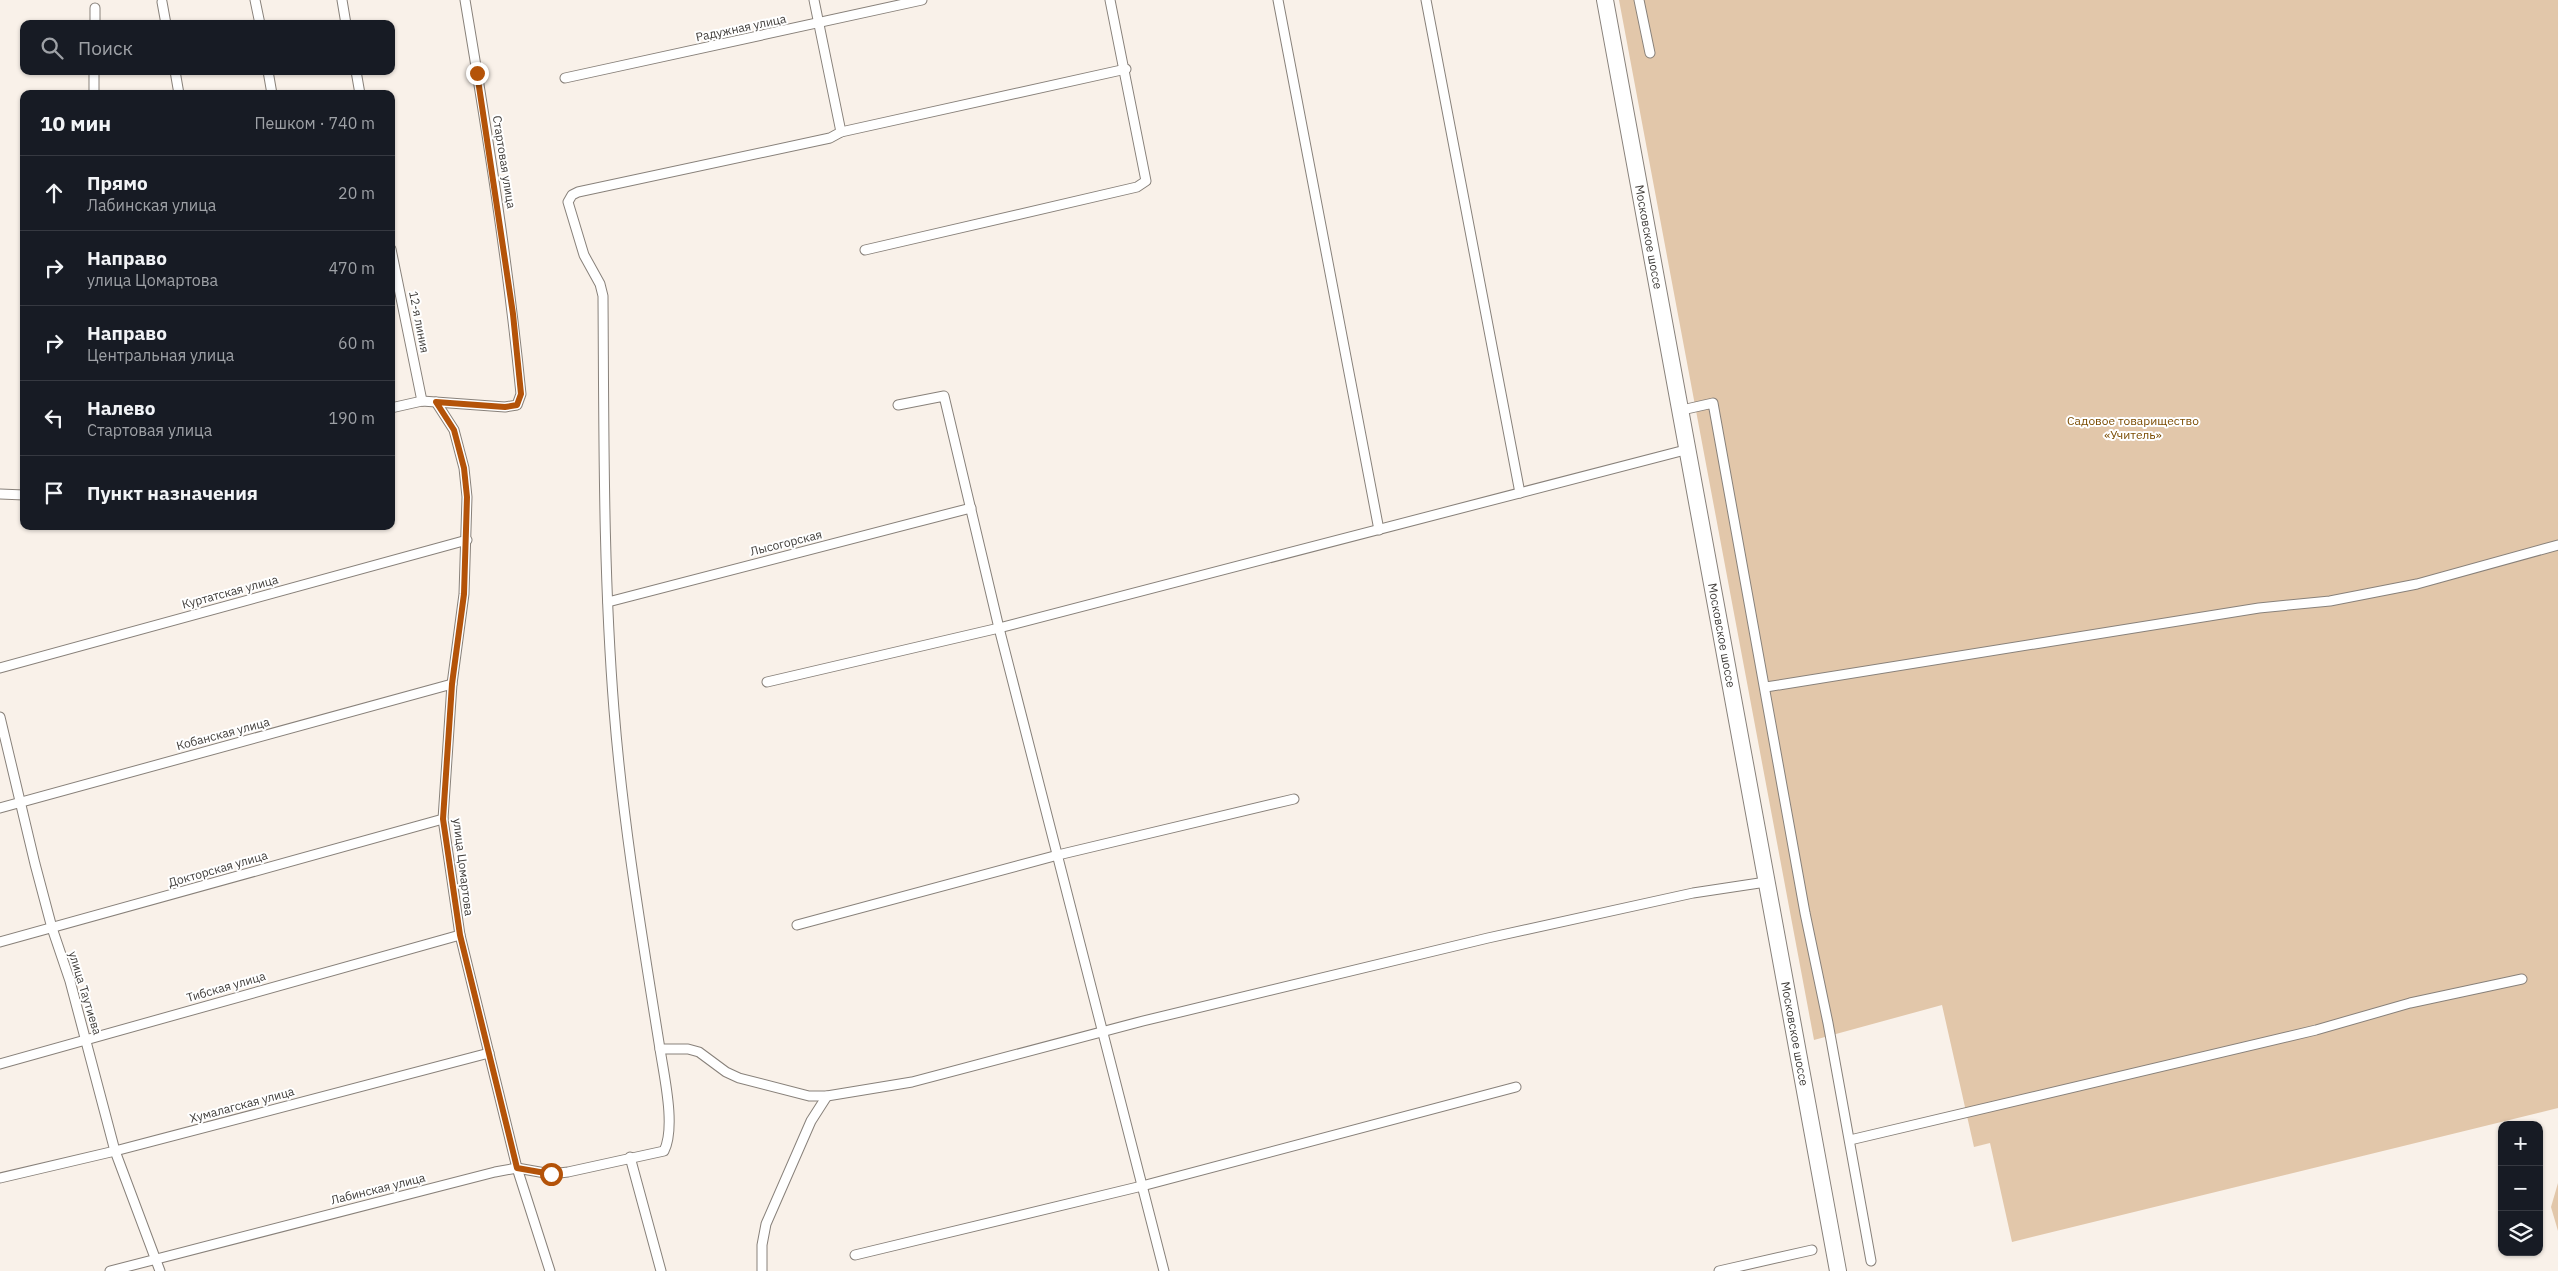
<!DOCTYPE html>
<html lang="ru">
<meta charset="utf-8">
<style>
body{margin:0;font-family:"IBM Plex Sans",sans-serif;background:#20242c;color:#f1f3f6}
.controls{position:absolute;right:15px;bottom:15px;display:grid;overflow:hidden;border-radius:10px;box-shadow:0 1px 4px #0004}
.controls button{width:45px;height:45px;display:grid;place-items:center;padding:0;border:0;border-bottom:1px solid #363941;background:#171b24;color:#f1f3f6;font:25px sans-serif}
.stop{position:absolute;width:15px;height:15px;margin:-11px;border:4px solid #b45309;border-radius:50%;background:#fff}
.stop.end{background:#b45309;border-color:#fff;box-shadow:0 1px 5px #0008}
.list{margin:0;padding:0;list-style:none}
h2{display:flex;justify-content:space-between;align-items:center;height:65px;margin:0;padding:0 20px;font-size:21px}
h2 small{font-size:16px;font-weight:400;color:#9ea1a6}
.list li{display:grid;grid-template-columns:32px 1fr auto;gap:15px;align-items:center;box-sizing:border-box;height:75px;padding:0 20px;border-top:1px solid #363941}
.list b{display:block;font-size:19px;white-space:nowrap}
.list p{margin:0;font-size:16px;white-space:nowrap;color:#9ea1a6}
.list em{font-size:16px;font-style:normal;color:#9ea1a6}
.icon{flex:none;width:28px;height:28px;fill:none;stroke:currentColor;stroke-width:2;stroke-linecap:round;stroke-linejoin:round}
.map{position:relative;flex:none;width:2558px;height:1271px;overflow:hidden}
.search{position:absolute;background:#171b24;box-shadow:0 1px 4px #0004;left:20px;top:20px;width:375px;height:55px;display:flex;align-items:center;gap:12px;box-sizing:border-box;padding:0 18px;border-radius:10px;color:#9ea1a6;font-size:19px}
.panel{position:absolute;background:#171b24;box-shadow:0 1px 4px #0004;left:20px;top:90px;width:375px;height:440px;border-radius:10px}
.map>svg:first-child{display:block}
.green{fill:#e2c7aa}
.lines{fill:none;stroke-linecap:round;stroke-linejoin:round}
.street-casing{stroke:#88817a;stroke-width:11}
.highway-casing{stroke:#88817a;stroke-width:18}
.street{stroke:#fff;stroke-width:9}
.highway{stroke:#fff;stroke-width:16}
.route{stroke:#b45309;stroke-width:6}
.labels{text-anchor:middle;stroke-width:4;stroke-linejoin:round;paint-order:stroke}
.street-label{font-size:12px;fill:#3f3c39;stroke:#fff}
.park-label{font-size:12px;fill:#7a4b00;stroke:#fff}
</style>
<div class="map">
<svg width="2558" height="1271" viewBox="0 0 2558 1271">
<rect width="100%" height="100%" fill="#f9f1e9"/>
<!-- green -->
<g class="green">
<polygon points="1619,0 2558,0 2558,1108 2012,1242 1990,1143 1974,1147 1942,1005 1814,1040"/>
<polygon points="2558,1183 2558,1231 2551,1207"/>
</g>
<g class="lines">
<defs>
<g id="street">
<polyline points="255,0 260,24"/>
<polyline points="342,0 346,24"/>
<path d="M 814,0 L 841,132 L 830,138 L 578,192 L 572,195 L 568,202 L 584,255 L 600,284 L 603,296 C 604,434 603,572 614,710 C 623,824 642,936 660,1049 L 688,1049 L 699,1052 L 726,1072 L 739,1078 L 809,1096 L 827,1096 L 912,1082 L 1143,1021 L 1488,938 L 1693,893 L 1766,882"/>
<polyline points="1278,0 1379,530"/>
<polyline points="1426,0 1520,493"/>
<polyline points="1639,0 1650,53"/>
<polyline points="162,2 166,24"/>
<polyline points="95,24 95,8"/>
<polyline points="175,71 179,94"/>
<polyline points="268,71 272,94"/>
<polyline points="356,71 360,94"/>
<polyline points="565,78 922,0"/>
<polyline points="94,94 94,71"/>
<polyline points="841,132 1126,69"/>
<polyline points="391,249 422,401"/>
<polyline points="865,250 1137,187 1146,181 1110,0"/>
<polyline points="436,402 454,430 464,468 467,497 464,594 452,684 443,819 460,935 517,1168 550,1271"/>
<polyline points="898,405 944,396 999,628 1164,1271"/>
<path d="M 391,408 L 422,401 L 505,407 L 517,405 L 521,394 C 508,262 487,131 465,0"/>
<polyline points="1682,410 1713,403 1805,913 1828,1023 1871,1261"/>
<polyline points="0,494 24,495"/>
<polyline points="608,602 971,508"/>
<polyline points="0,668 467,540"/>
<polyline points="767,682 999,628 1689,449"/>
<polyline points="1766,687 2259,608 2330,601 2417,584 2558,545"/>
<polyline points="0,717 35,864 52,928 70,981 115,1151 160,1271"/>
<polyline points="0,808 452,684"/>
<polyline points="797,925 1058,855 1294,799"/>
<polyline points="0,942 443,819"/>
<polyline points="0,1064 460,935"/>
<polyline points="1850,1140 2316,1030 2410,1003 2522,979"/>
<polyline points="630,1157 661,1271"/>
<polyline points="0,1178 115,1151 489,1053"/>
<polyline points="855,1255 1142,1186 1516,1087"/>
<path d="M 110,1271 L 495,1172 L 517,1168 L 551,1174 L 568,1172 L 664,1151 C 676,1127 664,1076 660,1049"/>
<polyline points="762,1271 762,1245 766,1224 811,1121 827,1096"/>
<polyline points="1719,1271 1812,1250"/>
</g>
<g id="highway">
<path id="s1" d="M 1605,0 L 1838,1271"/>
</g>
</defs>
<!-- street casing -->
<use href="#street" class="street-casing"/>
<!-- highway casing -->
<use href="#highway" class="highway-casing"/>
<!-- street -->
<use href="#street" class="street"/>
<!-- highway -->
<use href="#highway" class="highway"/>
</g>
<g class="lines">
<!-- route -->
<polyline class="route" points="477,73 513,314 521,394 517,405 505,407 436,402 454,430 464,468 467,497 464,594 452,684 443,819 460,935 517,1168 551,1174"/>
</g>
<g class="labels">
<!-- street labels -->
<g class="street-label">
<text transform="translate(741 28) rotate(-12)" y="4">Радужная улица</text>
<text transform="translate(504 162) rotate(81)" y="4">Стартовая улица</text>
<text dy="4" stroke="none"><textPath href="#s1" startOffset="241">Московское шоссе</textPath></text>
<text transform="translate(419 322) rotate(79)" y="4">12-я линия</text>
<text transform="translate(786 543) rotate(-14)" y="4">Лысогорская</text>
<text transform="translate(230 592) rotate(-15)" y="4">Куртатская улица</text>
<text dy="4" stroke="none"><textPath href="#s1" startOffset="646">Московское шоссе</textPath></text>
<text transform="translate(223 734) rotate(-15)" y="4">Кобанская улица</text>
<text transform="translate(463 867) rotate(83)" y="4">улица Цомартова</text>
<text transform="translate(218 869) rotate(-16)" y="4">Докторская улица</text>
<text transform="translate(226 987) rotate(-16)" y="4">Тибская улица</text>
<text transform="translate(85 993) rotate(73)" y="4">улица Таутиева</text>
<text dy="4" stroke="none"><textPath href="#s1" startOffset="1051">Московское шоссе</textPath></text>
<text transform="translate(242 1105) rotate(-15)" y="4">Хумалагская улица</text>
<text transform="translate(378 1189) rotate(-14)" y="4">Лабинская улица</text>
</g>
<!-- park labels -->
<g class="park-label">
<text x="2133" y="425">Садовое товарищество<tspan x="2133" dy="14">«Учитель»</tspan></text>
</g>
</g>
</svg>
<div class="controls">
<button>+</button>
<button>−</button>
<button><svg class="icon" aria-label="layers" viewBox="0 0 24 24"><path d="M12 4l9 5-9 5-9-5zM3 14l9 5 9-5"/></svg></button>
</div>
<div class="stop" style="left:551px;top:1174px"></div>
<div class="stop end" style="left:477px;top:73px"></div>
<div class="search"><svg class="icon" aria-label="search" viewBox="0 0 24 24"><circle cx="10" cy="10" r="6"/><path d="M15 15l6 6"/></svg>Поиск</div>
<section class="panel">
<h2>10 мин<small>Пешком · 740 m</small></h2>
<ul class="list">
<li><svg class="icon" aria-label="ahead" viewBox="0 0 24 24"><path d="M12 20V5M6 11l6-6 6 6"/></svg><div><b>Прямо</b><p>Лабинская улица</p></div><em>20 m</em></li>
<li><svg class="icon" aria-label="right" viewBox="0 0 24 24"><path d="M7 20v-9h11M14 6l5 5-5 5"/></svg><div><b>Направо</b><p>улица Цомартова</p></div><em>470 m</em></li>
<li><svg class="icon" aria-label="right" viewBox="0 0 24 24"><path d="M7 20v-9h11M14 6l5 5-5 5"/></svg><div><b>Направо</b><p>Центральная улица</p></div><em>60 m</em></li>
<li><svg class="icon" aria-label="left" viewBox="0 0 24 24"><path d="M17 20v-9H6M10 6l-5 5 5 5"/></svg><div><b>Налево</b><p>Стартовая улица</p></div><em>190 m</em></li>
<li><svg class="icon" aria-label="arrive" viewBox="0 0 24 24"><path d="M6 21V4h12l-3 4 3 4H6"/></svg><div><b>Пункт назначения</b></div></li>
</ul>
</section>
</div>
